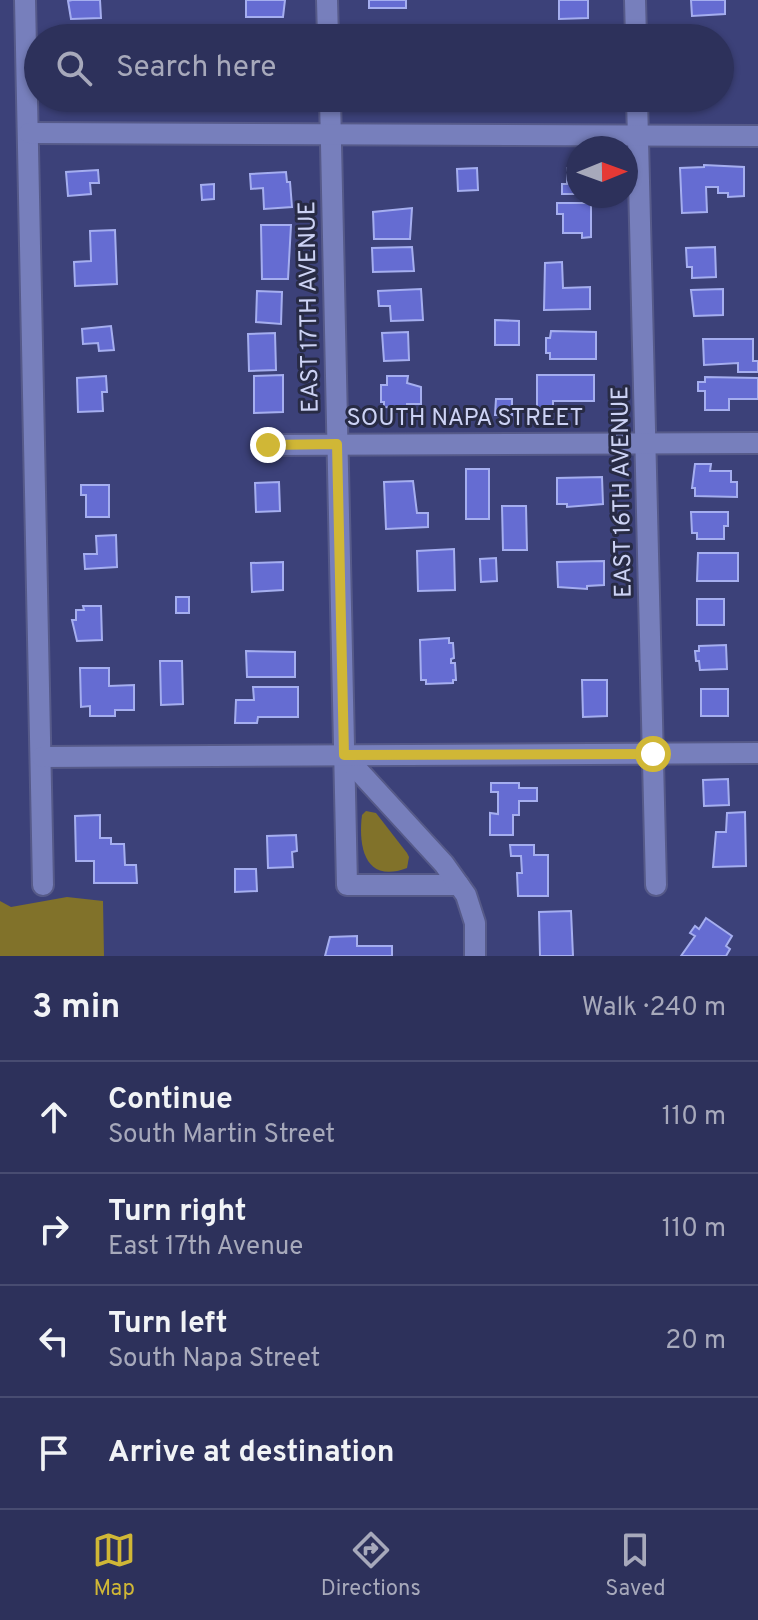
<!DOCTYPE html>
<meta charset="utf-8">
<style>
body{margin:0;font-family:Overpass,sans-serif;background:#393d64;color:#f1f3f6}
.compass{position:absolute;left:566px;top:136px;width:72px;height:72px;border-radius:50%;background:#2d315b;box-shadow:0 2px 6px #0004;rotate:89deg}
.stop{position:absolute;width:24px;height:24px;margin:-18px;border:6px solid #d0b736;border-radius:50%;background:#fff}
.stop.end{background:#d0b736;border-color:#fff;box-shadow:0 2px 8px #0008}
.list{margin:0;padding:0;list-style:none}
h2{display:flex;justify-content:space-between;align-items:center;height:104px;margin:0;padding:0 32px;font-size:34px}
h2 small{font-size:26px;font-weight:400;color:#a7a9bb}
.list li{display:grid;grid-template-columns:52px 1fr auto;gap:24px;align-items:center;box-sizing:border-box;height:112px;padding:0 32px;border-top:2px solid #484c71}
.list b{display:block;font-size:30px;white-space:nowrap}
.list p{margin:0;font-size:26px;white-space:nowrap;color:#a7a9bb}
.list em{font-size:26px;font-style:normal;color:#a7a9bb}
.icon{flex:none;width:44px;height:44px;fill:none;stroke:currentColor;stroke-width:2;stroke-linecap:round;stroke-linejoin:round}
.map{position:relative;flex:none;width:758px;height:956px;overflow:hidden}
.search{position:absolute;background:#2d315b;box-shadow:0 2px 6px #0004;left:24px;right:24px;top:24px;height:88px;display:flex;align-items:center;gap:20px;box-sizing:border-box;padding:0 28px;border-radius:44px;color:#a7a9bb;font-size:30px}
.sheet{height:552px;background:#2d315b}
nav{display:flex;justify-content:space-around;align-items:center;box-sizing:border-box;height:112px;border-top:2px solid #484c71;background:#2d315b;font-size:22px;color:#a7a9bb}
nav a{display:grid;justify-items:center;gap:4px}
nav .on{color:#d0b736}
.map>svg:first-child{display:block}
.green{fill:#81722a}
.building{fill:#656cd2;stroke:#a5aeef;stroke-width:2}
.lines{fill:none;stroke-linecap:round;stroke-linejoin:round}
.minor-casing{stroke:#565a89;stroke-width:24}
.minor{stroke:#777fbc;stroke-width:20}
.route{stroke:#d0b736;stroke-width:10}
.labels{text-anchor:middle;stroke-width:6;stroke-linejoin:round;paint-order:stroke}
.street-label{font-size:24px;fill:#ccd2f4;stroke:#282b45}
</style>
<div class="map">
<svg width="758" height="956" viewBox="0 0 758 956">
<rect width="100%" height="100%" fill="#3c4179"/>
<!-- green -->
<g class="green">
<path d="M 366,811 L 376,813 L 407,853 L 409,857 L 407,868 C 365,884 358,847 362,815 Z"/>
<polygon points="67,897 103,901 104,956 0,956 0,901 11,907"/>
</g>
<!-- building -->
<g class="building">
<polygon points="72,0 100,0 101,18 71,19 68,1"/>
<polygon points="246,0 285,0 283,17 246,17"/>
<rect x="369" y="0" width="37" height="8"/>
<polygon points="559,0 588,0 588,18 559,19"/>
<polygon points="691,0 725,0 725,14 692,16"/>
<polygon points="101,26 101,38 68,38 68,27"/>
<rect x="374" y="28" width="34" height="10"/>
<polygon points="704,165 744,167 744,196 728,197 728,193 718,193 718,187 706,187 707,212 682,213 680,168 704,167"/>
<polygon points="477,168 478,190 458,191 457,169"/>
<polygon points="567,168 578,168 578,194 562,194 562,184 567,184"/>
<polygon points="98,170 99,183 90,183 91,194 68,196 66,172"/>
<polygon points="286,172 287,182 290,182 292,207 264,209 263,188 251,189 250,174"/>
<polygon points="214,184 214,199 202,200 201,185"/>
<polygon points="557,203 591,203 591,237 582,238 582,233 563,233 563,214 557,214"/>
<polygon points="412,208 410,239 374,239 373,212"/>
<polygon points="261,225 291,225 288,279 262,279"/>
<polygon points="115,230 117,284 75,286 74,262 91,261 90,231"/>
<polygon points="412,247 414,271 373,272 372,248"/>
<polygon points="715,247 716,277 692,278 692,267 687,267 686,248"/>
<polygon points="562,262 563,288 590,287 590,309 544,310 545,263"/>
<polygon points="421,289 423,320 391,321 390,306 379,306 378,291"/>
<polygon points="723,289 723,315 694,316 691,290"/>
<polygon points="257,291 282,292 281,324 256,322"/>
<polygon points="495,320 519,321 519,345 495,345"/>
<polygon points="111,326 114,350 99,351 98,343 83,344 82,329"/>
<polygon points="551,331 596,332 596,359 550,359 550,353 546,353 546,338 550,338"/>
<polygon points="408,332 409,360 384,361 382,333"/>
<polygon points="275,333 276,370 249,371 248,334"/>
<polygon points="703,339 753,339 753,361 758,361 758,372 738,372 738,363 704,365"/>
<polygon points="283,375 283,412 254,413 254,376"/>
<polygon points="537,375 594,375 594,401 553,401 553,410 537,410"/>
<polygon points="106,376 107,392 102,392 103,411 78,412 77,378"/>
<polygon points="387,376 408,376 407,383 421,387 421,404 407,404 407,408 384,407 384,402 381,402 381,385 387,385"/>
<polygon points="705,377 758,378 758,399 729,399 729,410 705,410 705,391 698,391 698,382 705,382"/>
<polygon points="496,399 512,399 512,415 495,415"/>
<polygon points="695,464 711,464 710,471 731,471 731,482 737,482 737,497 695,496 695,488 692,488"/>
<rect x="466" y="469" width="23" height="50"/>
<polygon points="602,477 603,504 567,507 567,504 557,504 557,478"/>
<polygon points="413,481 417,513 428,513 428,527 386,529 384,482"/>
<polygon points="279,482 280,511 256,512 255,483"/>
<polygon points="81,485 109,485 109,517 86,517 86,495 81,495"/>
<polygon points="502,506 526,506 527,550 503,550"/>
<polygon points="691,512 728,512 728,526 724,526 724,539 697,539 697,533 692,533"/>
<polygon points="116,535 117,567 85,569 84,554 97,554 96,536"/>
<polygon points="454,549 455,590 418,591 417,551"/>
<polygon points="698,553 738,553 738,581 697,581"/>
<polygon points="496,558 497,581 481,582 480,559"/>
<polygon points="604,561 604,585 587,586 587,589 558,587 557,562"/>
<polygon points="283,562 283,590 252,592 251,563"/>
<rect x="176" y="597" width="13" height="16"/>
<rect x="697" y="599" width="27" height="26"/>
<polygon points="83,606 101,606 102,640 77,641 72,620 76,620 76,610 84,610"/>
<polygon points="449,638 449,643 453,643 454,658 451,659 451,663 455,663 456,680 453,680 453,683 426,684 426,680 421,680 420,640"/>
<polygon points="726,645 727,669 700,670 699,661 696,661 695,651 699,651 699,646"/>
<polygon points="246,651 295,652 295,677 247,677"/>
<polygon points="160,661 182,661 183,704 161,705"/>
<polygon points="80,668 109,668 109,686 134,685 134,710 115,710 115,716 90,716 90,706 81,707"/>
<polygon points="582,680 607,680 607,716 583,717"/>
<polygon points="253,687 298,687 298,717 258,717 257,723 235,723 236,700 254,700"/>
<rect x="701" y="689" width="27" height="27"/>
<polygon points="728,779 729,805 704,806 703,780"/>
<polygon points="491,783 519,783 519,788 537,788 537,801 519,801 519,815 513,815 513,835 490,835 490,813 498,814 498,792 491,792"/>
<polygon points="745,812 746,866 713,867 716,832 726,832 727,813"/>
<polygon points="100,815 100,838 111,838 111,844 124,844 125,865 136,865 137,883 94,883 94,861 76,861 75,816"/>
<polygon points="296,835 297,851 292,852 293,867 268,868 267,836"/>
<polygon points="510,845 534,845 534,855 548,855 548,896 518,896 517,873 522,873 521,856 511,856"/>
<polygon points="235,869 256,869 257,891 235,892"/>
<polygon points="571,911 573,956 540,956 539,912"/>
<polygon points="706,918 732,936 726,946 730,949 726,956 681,956 695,936 690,933 695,926 699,929"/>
<polygon points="357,936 357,946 392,946 392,956 325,956 330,937"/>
</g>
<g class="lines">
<defs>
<g id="minor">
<polyline points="25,0 43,885"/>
<polyline points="327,0 328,38"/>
<polyline points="635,0 636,38"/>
<polyline points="330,98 347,885 459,885"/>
<polyline points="637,98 656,885"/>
<polyline points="29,133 758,136"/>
<polyline points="268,445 758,443"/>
<polyline points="344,755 444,864 466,895 475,923 475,956"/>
<polyline points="42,757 758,753"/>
</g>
</defs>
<!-- minor casing -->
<use href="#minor" class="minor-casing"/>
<!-- minor -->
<use href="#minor" class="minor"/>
</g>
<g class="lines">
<!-- route -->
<polyline class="route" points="268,445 337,444 344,755 653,754"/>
</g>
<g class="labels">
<!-- street labels -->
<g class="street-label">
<text transform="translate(308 307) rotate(-91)" y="8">EAST 17TH AVENUE</text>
<text x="465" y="425">SOUTH NAPA STREET</text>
<text transform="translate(621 492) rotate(-91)" y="8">EAST 16TH AVENUE</text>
</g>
</g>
</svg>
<svg class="compass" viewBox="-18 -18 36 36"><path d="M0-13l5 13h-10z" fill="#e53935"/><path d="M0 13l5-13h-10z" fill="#a7a9bb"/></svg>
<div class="stop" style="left:653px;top:754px"></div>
<div class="stop end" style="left:268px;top:445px"></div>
<div class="search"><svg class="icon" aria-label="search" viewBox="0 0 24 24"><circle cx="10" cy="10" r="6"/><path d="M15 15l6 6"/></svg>Search here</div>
</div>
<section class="sheet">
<h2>3 min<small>Walk · 240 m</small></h2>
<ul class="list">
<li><svg class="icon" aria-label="ahead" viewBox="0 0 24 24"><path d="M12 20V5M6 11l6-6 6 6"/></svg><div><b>Continue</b><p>South Martin Street</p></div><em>110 m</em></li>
<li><svg class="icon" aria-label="right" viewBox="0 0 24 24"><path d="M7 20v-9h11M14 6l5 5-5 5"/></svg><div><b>Turn right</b><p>East 17th Avenue</p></div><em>110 m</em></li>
<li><svg class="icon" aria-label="left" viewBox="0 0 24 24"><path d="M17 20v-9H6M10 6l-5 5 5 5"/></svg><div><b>Turn left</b><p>South Napa Street</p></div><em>20 m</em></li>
<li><svg class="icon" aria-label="arrive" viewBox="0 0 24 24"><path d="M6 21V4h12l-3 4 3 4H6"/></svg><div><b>Arrive at destination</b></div></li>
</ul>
</section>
<nav>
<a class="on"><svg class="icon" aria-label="map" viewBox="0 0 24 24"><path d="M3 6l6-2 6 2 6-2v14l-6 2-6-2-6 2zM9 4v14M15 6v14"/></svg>Map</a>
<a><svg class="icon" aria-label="directions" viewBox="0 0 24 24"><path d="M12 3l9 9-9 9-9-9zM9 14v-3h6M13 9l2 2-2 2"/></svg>Directions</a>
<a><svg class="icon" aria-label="saved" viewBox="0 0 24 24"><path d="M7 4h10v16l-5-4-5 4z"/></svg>Saved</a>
</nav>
